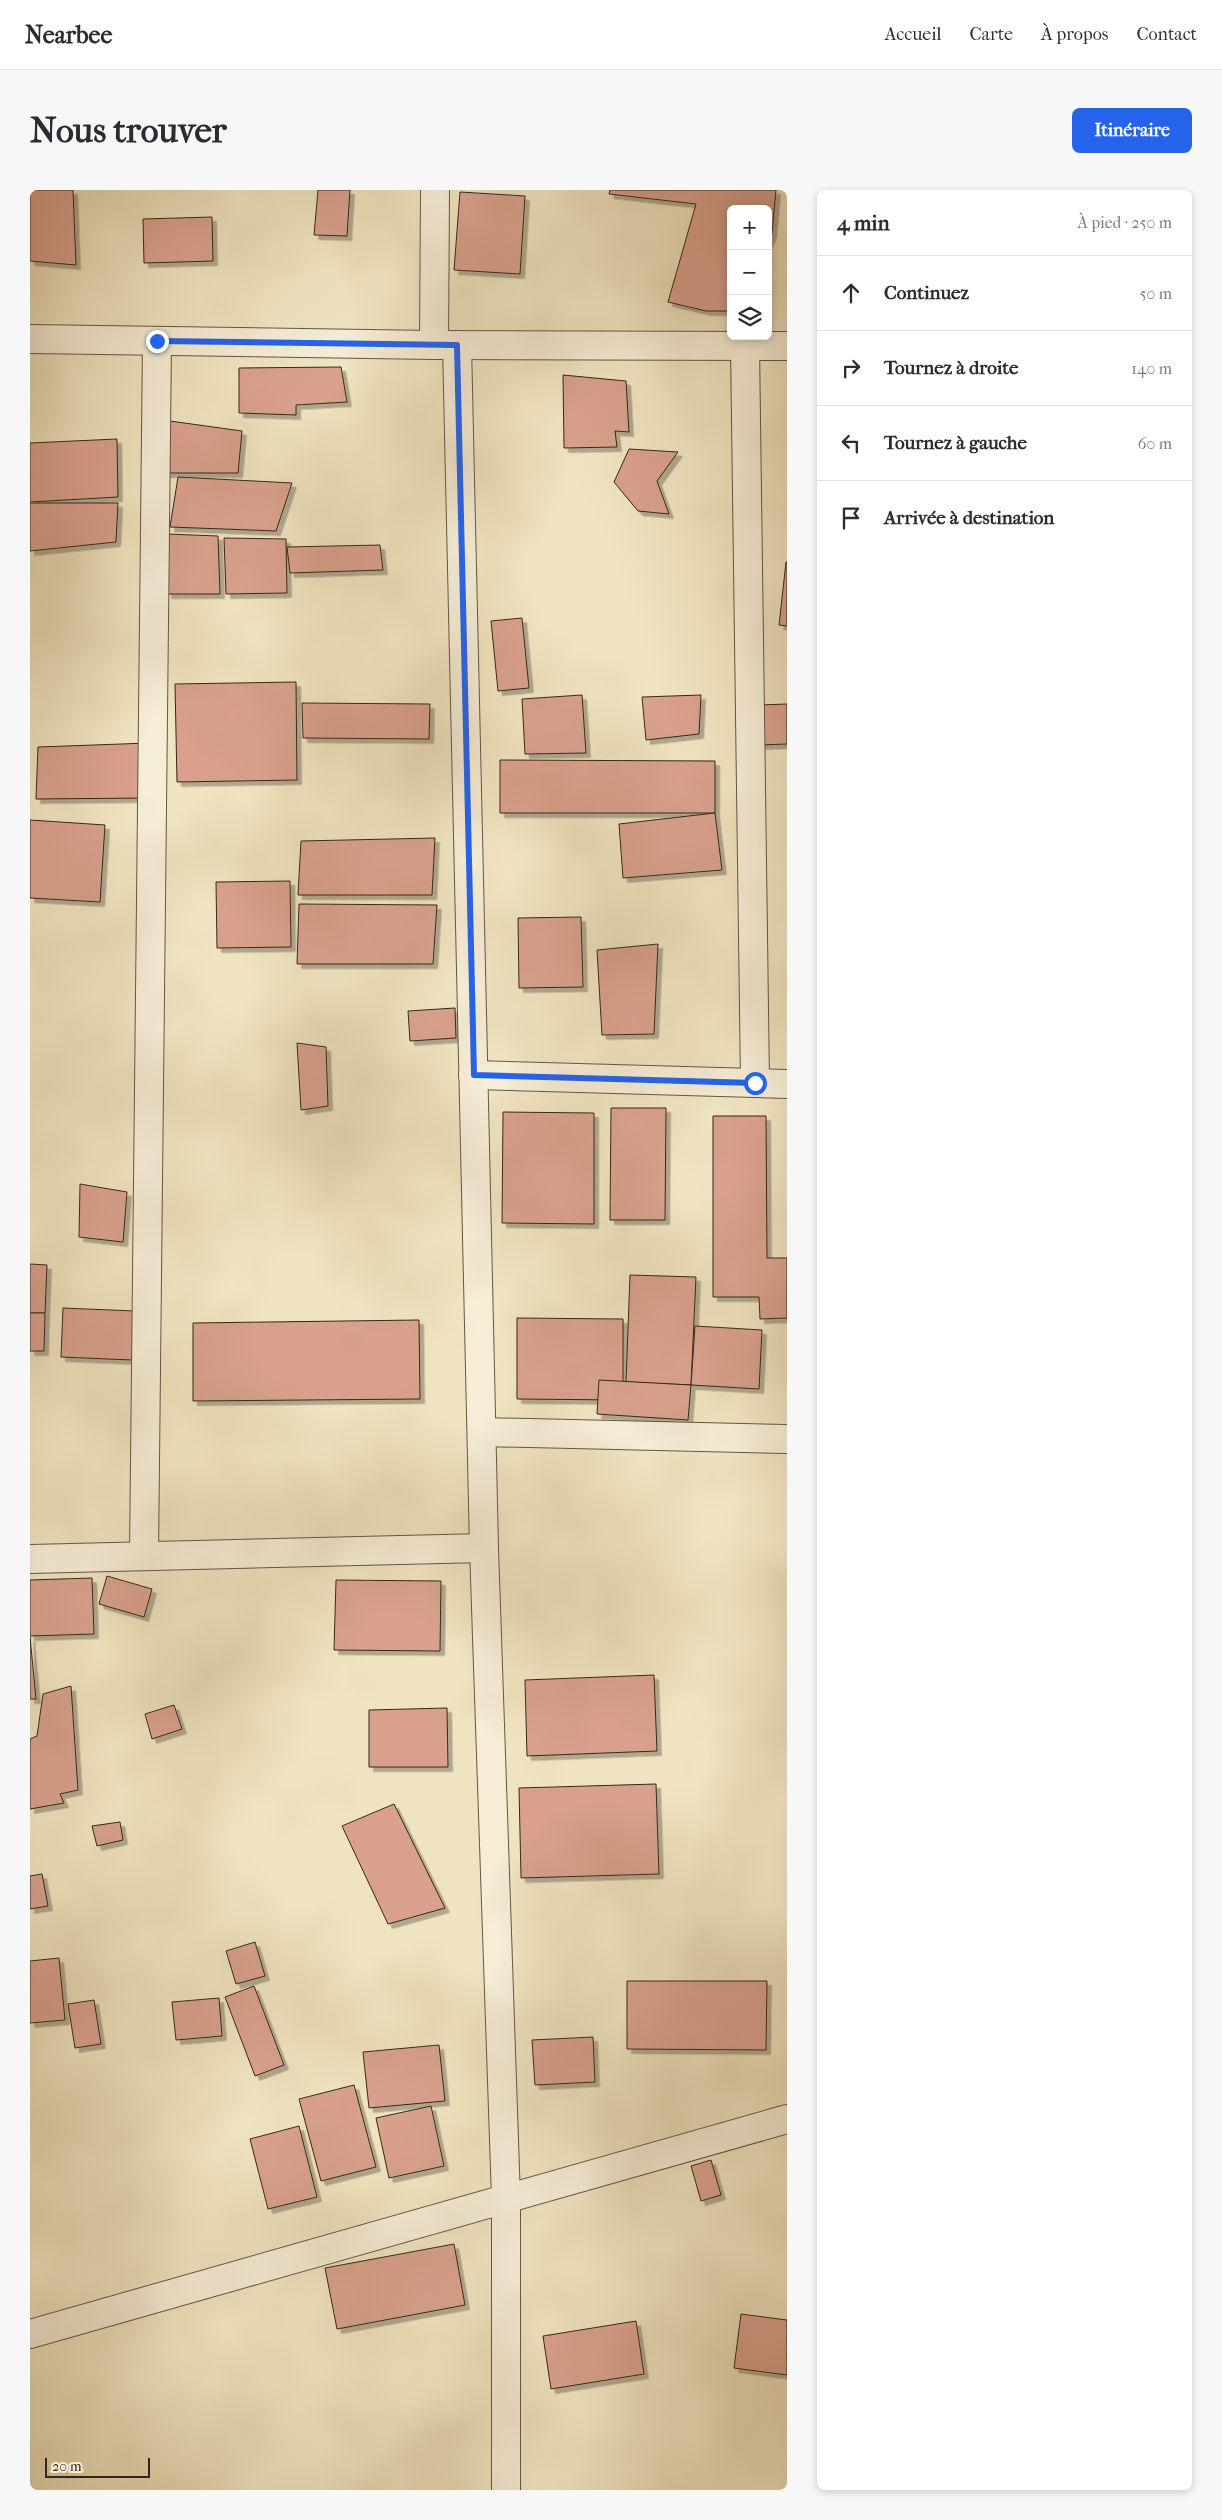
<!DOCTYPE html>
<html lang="fr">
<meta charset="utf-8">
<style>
body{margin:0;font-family:"IM FELL French Canon",serif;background:#f7f7f7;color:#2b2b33}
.controls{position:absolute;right:15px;top:15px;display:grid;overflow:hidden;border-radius:8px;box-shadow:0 2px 8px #0003}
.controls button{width:45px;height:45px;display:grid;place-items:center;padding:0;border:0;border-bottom:1px solid #e1e1e2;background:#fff;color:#2b2b33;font:25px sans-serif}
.scale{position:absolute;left:15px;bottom:12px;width:105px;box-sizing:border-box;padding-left:5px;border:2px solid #34261f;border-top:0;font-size:14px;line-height:18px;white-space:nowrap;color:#34261f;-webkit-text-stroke:4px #f5edd6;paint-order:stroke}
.stop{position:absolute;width:15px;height:15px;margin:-11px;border:4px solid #2563eb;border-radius:50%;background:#fff}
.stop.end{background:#2563eb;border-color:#fff;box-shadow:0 1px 5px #0008}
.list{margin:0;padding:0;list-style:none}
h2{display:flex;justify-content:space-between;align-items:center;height:65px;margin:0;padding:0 20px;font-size:21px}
h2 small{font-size:16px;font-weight:400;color:#7c7c81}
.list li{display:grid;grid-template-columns:32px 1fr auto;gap:15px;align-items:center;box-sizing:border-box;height:75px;padding:0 20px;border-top:1px solid #e1e1e2}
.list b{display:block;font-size:19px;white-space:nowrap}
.list em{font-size:16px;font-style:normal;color:#7c7c81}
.icon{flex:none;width:28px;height:28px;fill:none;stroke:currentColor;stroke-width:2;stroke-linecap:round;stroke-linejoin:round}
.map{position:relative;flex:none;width:757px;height:2300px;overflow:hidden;border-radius:8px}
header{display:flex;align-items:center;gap:30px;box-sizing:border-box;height:70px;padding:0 25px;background:#fff;border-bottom:1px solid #e1e1e2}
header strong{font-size:24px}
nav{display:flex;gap:28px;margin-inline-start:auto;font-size:18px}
.intro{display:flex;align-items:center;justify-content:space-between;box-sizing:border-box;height:120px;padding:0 30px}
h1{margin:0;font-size:35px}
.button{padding:12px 22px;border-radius:8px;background:#2563eb;color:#fff;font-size:18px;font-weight:700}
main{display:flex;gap:30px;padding:0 30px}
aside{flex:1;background:#fff;border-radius:8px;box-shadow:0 2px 8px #0003}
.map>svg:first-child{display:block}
.building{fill:#d9a18d;stroke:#34261f;filter:url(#shadow)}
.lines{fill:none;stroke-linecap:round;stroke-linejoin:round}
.street-casing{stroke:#635647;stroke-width:30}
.street{stroke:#f5edd6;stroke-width:28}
.route{stroke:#2563eb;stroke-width:6}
</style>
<header>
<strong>Nearbee</strong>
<nav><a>Accueil</a><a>Carte</a><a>À propos</a><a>Contact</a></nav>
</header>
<div class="intro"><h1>Nous trouver</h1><a class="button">Itinéraire</a></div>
<main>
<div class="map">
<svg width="757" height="2300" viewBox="0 0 757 2300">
<defs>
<filter id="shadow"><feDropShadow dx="4.5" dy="4.5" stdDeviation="0" flood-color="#0004"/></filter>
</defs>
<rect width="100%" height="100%" fill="#f0e4c0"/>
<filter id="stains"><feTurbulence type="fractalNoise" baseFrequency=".004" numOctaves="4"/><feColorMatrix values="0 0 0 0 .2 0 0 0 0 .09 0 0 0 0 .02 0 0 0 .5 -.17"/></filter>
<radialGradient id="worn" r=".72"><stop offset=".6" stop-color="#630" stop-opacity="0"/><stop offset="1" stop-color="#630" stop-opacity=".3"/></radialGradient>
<!-- building -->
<g class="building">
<polygon points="0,0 43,0 46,75 0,71"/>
<polygon points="288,0 320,0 317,46 284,45"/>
<polygon points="580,0 746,0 742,43 738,53 738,19 701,19 701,121 676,121 638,112 666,14 579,4"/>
<polygon points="430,2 495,6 490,84 424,80"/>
<polygon points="182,27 183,71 114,73 113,29"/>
<polygon points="311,177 317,212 266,215 266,225 209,223 209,178"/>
<polygon points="533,185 596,191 599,242 585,241 587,257 534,258"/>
<polygon points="140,231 212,241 208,283 135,283"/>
<polygon points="87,249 88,307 0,312 0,253"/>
<polygon points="599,259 648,262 627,291 639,324 608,321 584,292"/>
<polygon points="148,287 262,293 246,341 140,337"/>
<polygon points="0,313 88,313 86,352 0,361"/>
<polygon points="137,344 188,346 190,404 137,404"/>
<polygon points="194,348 256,349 257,403 196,404"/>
<polygon points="350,355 353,380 260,383 257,357"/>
<polygon points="756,372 757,372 757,436 749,435"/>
<polygon points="492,428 499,498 468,501 461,431"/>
<polygon points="266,492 267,590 147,592 145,494"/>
<polygon points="552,505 556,563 495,564 492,509"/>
<polygon points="671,505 669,544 616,550 612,507"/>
<polygon points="272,513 400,514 399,549 273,548"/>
<polygon points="757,514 757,554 730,555 730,515"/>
<polygon points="119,553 117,608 6,609 8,557"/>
<polygon points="470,570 685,571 685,623 470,623"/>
<polygon points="685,623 692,680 593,688 589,634"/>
<polygon points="0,630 75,635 70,712 0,708"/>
<polygon points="405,648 402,705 268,705 271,651"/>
<polygon points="260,691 261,757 187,758 186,692"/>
<polygon points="269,714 407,715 403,774 267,774"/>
<polygon points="551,727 553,797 489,798 488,728"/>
<polygon points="628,754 624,844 572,845 567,760"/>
<polygon points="425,818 426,848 380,851 378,821"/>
<polygon points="267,853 296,857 298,916 271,920"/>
<polygon points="581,918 636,918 635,1030 580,1030"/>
<polygon points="473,922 564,923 564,1034 472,1033"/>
<polygon points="683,926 736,926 737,1068 757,1068 757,1128 730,1129 729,1107 683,1107"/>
<polygon points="50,994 97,1002 93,1052 49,1047"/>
<polygon points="0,1074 17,1075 15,1123 0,1123"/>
<polygon points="600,1085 666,1087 661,1195 596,1192"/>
<polygon points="33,1118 104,1121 102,1170 31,1167"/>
<polygon points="0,1123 15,1123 14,1161 0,1161"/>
<polygon points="487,1128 593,1129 593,1210 487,1209"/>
<polygon points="389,1130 390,1209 163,1211 163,1133"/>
<polygon points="665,1136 732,1140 729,1199 661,1195"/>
<polygon points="569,1190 661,1195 658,1230 567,1224"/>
<polygon points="77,1386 122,1399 114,1427 69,1414"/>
<polygon points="62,1388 64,1444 0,1446 0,1390"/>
<polygon points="306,1390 411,1391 410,1461 304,1460"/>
<polygon points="0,1447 6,1509 0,1509"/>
<polygon points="624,1485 627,1561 497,1566 495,1490"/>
<polygon points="41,1496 48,1600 30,1604 34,1613 0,1619 0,1549 7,1546 13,1504"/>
<polygon points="144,1515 152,1539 122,1549 115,1524"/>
<polygon points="417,1518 418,1577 339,1577 339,1520"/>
<polygon points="626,1594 629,1684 491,1688 489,1598"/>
<polygon points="364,1614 415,1718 358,1734 312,1636"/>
<polygon points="90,1632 93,1650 67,1656 62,1636"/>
<polygon points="12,1684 18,1716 0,1719 0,1686"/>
<polygon points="225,1752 235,1786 206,1794 196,1761"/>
<polygon points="29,1768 35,1830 0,1833 0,1771"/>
<polygon points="597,1791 737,1791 736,1860 597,1859"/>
<polygon points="224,1796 254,1875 225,1886 195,1807"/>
<polygon points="189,1808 192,1846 146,1850 142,1812"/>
<polygon points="64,1810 71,1854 45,1858 38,1814"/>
<polygon points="563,1847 565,1892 505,1895 502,1850"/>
<polygon points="409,1855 415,1911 339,1918 333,1862"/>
<polygon points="324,1895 346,1977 291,1991 269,1909"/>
<polygon points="401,1916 414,1976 359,1988 346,1928"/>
<polygon points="269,1936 287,2007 238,2019 220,1949"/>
<polygon points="681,1970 691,2005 671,2011 661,1976"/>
<polygon points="424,2054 435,2115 307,2139 295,2078"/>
<polygon points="711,2124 757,2130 757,2185 704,2178"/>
<polygon points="606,2131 614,2184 521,2199 513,2146"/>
</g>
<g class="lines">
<defs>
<g id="street">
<polyline points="0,149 404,155 757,156"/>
<polyline points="404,155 405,0"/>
<polyline points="427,155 454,1358 476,2009 476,2300"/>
<polyline points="715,156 725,893"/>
<polyline points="443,885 757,894"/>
<polyline points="452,1242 757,1249"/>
<polyline points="114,1366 127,151"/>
<polyline points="0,1369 454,1358"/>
<polyline points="0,2144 757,1929"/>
</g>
</defs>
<!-- street casing -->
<use href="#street" class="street-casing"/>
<!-- street -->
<use href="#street" class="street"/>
</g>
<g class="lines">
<!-- route -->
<polyline class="route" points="127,151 427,155 444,885 725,893"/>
</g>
<rect width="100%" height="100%" filter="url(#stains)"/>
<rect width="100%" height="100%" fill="url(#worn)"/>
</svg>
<div class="controls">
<button>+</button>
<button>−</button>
<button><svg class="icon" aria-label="layers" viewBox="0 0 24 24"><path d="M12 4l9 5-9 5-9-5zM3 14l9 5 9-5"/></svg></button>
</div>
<div class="scale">20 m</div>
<div class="stop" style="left:725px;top:893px"></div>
<div class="stop end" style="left:127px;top:151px"></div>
</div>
<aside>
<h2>4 min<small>À pied · 250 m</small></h2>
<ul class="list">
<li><svg class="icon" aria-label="ahead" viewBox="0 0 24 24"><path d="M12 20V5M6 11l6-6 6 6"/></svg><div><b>Continuez</b></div><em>50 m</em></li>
<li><svg class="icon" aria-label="right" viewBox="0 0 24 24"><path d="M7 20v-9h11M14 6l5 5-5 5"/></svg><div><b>Tournez à droite</b></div><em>140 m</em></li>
<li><svg class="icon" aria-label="left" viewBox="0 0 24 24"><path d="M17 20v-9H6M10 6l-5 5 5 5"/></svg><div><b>Tournez à gauche</b></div><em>60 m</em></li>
<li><svg class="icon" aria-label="arrive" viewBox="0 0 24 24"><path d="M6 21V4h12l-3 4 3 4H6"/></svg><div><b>Arrivée à destination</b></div></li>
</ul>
</aside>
</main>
